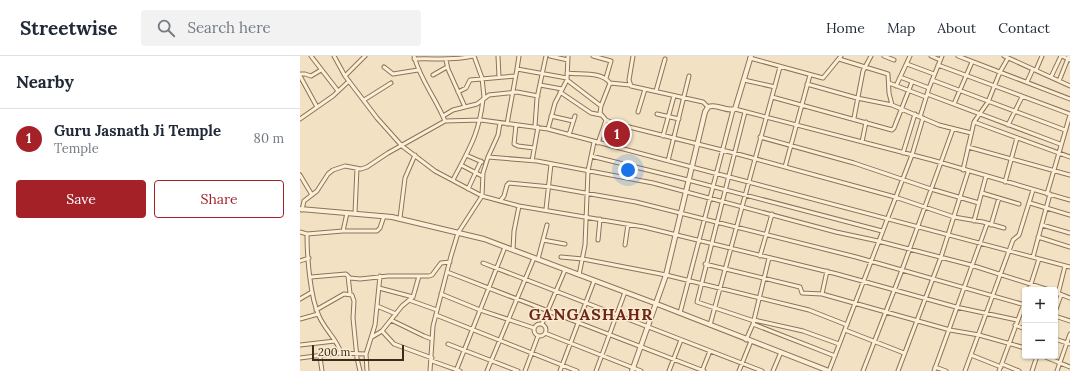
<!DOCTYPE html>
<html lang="en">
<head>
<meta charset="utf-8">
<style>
	body { margin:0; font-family:Lora,serif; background:#f2f2f3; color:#1f2937 }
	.controls { position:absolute; right:12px; bottom:12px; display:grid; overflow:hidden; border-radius:4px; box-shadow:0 1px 3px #0004 }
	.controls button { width:36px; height:36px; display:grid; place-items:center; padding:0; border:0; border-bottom:1px solid #e0e1e3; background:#fff; color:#1f2937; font:20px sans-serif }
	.scale { position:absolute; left:12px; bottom:10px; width:92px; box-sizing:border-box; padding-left:4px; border:2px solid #3d2b1d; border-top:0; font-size:11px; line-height:14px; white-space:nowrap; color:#3d2b1d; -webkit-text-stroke:3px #f9ecd3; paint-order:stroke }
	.you { position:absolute; left:328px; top:114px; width:14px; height:14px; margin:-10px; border:3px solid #fff; border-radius:50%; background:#1a73e8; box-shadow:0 0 0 6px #1a73e833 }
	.badge { display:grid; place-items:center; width:26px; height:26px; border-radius:50%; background:#a42128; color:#fff; font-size:13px; font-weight:700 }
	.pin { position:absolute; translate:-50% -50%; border:2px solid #fff; box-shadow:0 1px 4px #0006 }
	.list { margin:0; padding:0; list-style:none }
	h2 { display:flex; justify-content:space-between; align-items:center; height:52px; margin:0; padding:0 16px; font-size:17px }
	h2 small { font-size:13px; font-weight:400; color:#747a83 }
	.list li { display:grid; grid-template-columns:26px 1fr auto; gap:12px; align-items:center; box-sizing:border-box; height:60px; padding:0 16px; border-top:1px solid #e0e1e3 }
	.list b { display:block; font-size:15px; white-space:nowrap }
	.list p { margin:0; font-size:13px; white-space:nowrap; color:#747a83 }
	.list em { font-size:13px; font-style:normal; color:#747a83 }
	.actions { display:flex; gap:8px; padding:12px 16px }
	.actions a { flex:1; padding:9px 0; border:1px solid #a42128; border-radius:4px; text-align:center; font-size:14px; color:#a42128 }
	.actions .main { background:#a42128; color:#fff }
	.icon { flex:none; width:22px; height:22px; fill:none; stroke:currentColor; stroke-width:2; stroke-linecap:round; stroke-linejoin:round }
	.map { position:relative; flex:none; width:770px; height:315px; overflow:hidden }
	header { display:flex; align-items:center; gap:24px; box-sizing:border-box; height:56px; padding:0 20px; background:#fff; border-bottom:1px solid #e0e1e3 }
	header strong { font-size:19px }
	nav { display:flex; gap:22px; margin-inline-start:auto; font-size:14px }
	.search { width:280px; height:36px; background:#f2f2f3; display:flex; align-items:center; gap:10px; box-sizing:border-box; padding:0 14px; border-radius:4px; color:#747a83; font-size:15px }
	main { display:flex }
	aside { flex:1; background:#fff }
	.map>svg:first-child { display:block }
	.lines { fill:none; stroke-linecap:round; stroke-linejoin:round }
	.minor-casing { stroke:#8e7257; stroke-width:5 }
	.tertiary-casing { stroke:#8e7257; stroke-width:6 }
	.minor { stroke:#fcefd7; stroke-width:3 }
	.tertiary { stroke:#fcefd7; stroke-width:4 }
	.labels { text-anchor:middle; stroke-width:3; stroke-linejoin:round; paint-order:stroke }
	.district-label { font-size:16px; font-weight:bold; letter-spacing:1px; fill:#6e2618; stroke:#f9ecd3 }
</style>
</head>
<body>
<header>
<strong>Streetwise</strong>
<div class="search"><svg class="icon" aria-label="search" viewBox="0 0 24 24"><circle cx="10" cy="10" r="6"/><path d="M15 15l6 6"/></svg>Search here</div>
<nav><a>Home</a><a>Map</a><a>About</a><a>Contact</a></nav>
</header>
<main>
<aside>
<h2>Nearby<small></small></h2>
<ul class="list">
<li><span class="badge">1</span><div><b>Guru Jasnath Ji Temple</b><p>Temple</p></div><em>80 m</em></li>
</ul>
<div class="actions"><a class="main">Save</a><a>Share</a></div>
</aside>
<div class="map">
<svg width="770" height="315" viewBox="0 0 770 315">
	<rect width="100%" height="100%" fill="#f2e2c3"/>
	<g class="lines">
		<defs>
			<path id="minor" d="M11,0L38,35
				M34,0L45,20L77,62L102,90L135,115L182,140L219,150L344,171L537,218L656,251L717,264
				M114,0C120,24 136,42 145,65
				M174,0L182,22L184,41
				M198,0L199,21
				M250,0L268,4
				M293,0L311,5L306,22
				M333,0L329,24L331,30L403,46L408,51
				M584,0L594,4
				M631,0L640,4
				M658,0L770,43
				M704,0L770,30
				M762,0L770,4
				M450,2L523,22L541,0
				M114,3C135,2 153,5 173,0
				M539,3L588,18L589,37L592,49
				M146,4L148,13L165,51
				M607,8L634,18
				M638,9L770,58
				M84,11L93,18L118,14
				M217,13L219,0
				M736,14L742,0
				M267,17C281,19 301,15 310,27L330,29
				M0,18H5L11,20L21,14
				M133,19L147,11
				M0,20L17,51
				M45,20L65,0
				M600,21L629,32
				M751,21L761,0
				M267,24L301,50
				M444,24L475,31
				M632,24L765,74
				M759,25L769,0
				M727,26L733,13
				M310,27L301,50L300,57L306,64L313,67L434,97L595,141L654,161L683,166L704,172
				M589,27L626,41
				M507,28L557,42L592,49L639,69L671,77
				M240,29L262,33
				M596,30L610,0
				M356,35L365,3
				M158,36L166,32L170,24L215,20
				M260,36L291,57L301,59
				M627,38L760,88
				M472,41L592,74L594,72L612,26
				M64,44L91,27
				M654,48L672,6
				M435,53L632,104L770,144
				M338,56L345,33
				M445,56L397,246L454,265
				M357,58L379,63
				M143,60L153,54L177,48L189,39L217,36L238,40
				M251,60L273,65
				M620,61L629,32L642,0
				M554,62L563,15L571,0
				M0,63L33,40L49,25
				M674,66L770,101
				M207,68L217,13L267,22
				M216,69L214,88L218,90L234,92
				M708,69L722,41
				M235,70L237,42L246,0
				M248,73L255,47L267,24L268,0
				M269,79L275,60
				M363,80L374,40
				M460,81L554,107L631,133L679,147
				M562,86L566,66
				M298,87L306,64
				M668,91L770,119
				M603,97L615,58
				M166,99L182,106
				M291,100L388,124L582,175
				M188,101L198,79L200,67
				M232,105L238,71
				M368,105L389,20
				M161,109L182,120
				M485,111L510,19
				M663,114L674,66L688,46L700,16L708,2
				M0,119L12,139
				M153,124C169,93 179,79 183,43
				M705,126L717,82
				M168,133L181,105
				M682,137L719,148
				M747,138L770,59
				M200,145L204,140L207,129L209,127L251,131L336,146L556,201L725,249
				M730,147L770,159
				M246,153L251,108
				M2,154L4,145L17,135L28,118L33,114L45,110L61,113L67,111L88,97L145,65L181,64L248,73L770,211
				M55,157L57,112
				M100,162L105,122L115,99
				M674,165L686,120
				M691,169L699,142
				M742,169L770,177
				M43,175H77L80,172L84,160
				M0,176L7,178C7,200 10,241 19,260C25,274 37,283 41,297
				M7,178L43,175L47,157
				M738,181L770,191
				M243,184L265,188
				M298,184L300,163
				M325,189L328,168
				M213,194L214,175L219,150
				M460,200L472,158
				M261,201L283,203L366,219L509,254L547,269
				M733,201L750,138
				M238,203L247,169
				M0,205L9,202
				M183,207L462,315
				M405,208L500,231L502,237L522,238L650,274L679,279L725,292
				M147,216L404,315
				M279,219L285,189L288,115L294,86
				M48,220L50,237
				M11,221L46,218L50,222L60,223L88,220H129L132,219L141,207L150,206
				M79,232L113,241
				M729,234L739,203
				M755,236L770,242
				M141,238L180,254L234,272
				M522,238L527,215
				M758,238L765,210
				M0,243L12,236
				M109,244L137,254
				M77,250L96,258
				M16,254L44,238L52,239L54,245L53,262L57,302L60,315
				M755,256L761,239
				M380,257L433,54
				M136,259L277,315
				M755,260L770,265
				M0,263L18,258
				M91,264L124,280L132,283
				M454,264L503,275L539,288
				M234 274a6 6 0 1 1 12 0a6 6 0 1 1-12 0Z
				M242,268L265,214
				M453,268L535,300
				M410,269L480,11
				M715,269L725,273
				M545,274L604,297
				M82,275L94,288L132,302
				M245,277L341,315
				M72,281L82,275L102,250L113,241L119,220
				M755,283L770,288
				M446,284L453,268L469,202
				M148,288L218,315
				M0,289L35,285
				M671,299L701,311
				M743,300L770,311
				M20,301L22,315
				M0,302L38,297L66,298
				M132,305L160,315
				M702,308L719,315
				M635,311L646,315
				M67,315L66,298L75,269L80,220
				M130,315L133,270L151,200L158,177L182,140L183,117L188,101L237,105L353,127L536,176L578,185L671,209L749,234
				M156,315L205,191
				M187,315L234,202
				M225,315L238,280
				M260,315L294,225
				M296,315L325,236
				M369,315L381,284
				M402,315L410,295
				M439,315L451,285
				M473,315L481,296
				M529,315L612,99L623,62
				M563,315L602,214L653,73
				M598,315L641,201L668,116
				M634,315L687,168
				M665,315L713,184L719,179L733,134
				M699,315L725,245
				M732,315L737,300
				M757,315L770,278"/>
			<path id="tertiary" d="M0,153L92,161L184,183L357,248L529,315
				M332,315L366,219L405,56L408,51C417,47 426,56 435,53L451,0"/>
		</defs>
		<use href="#minor" class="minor-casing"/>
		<use href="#tertiary" class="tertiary-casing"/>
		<use href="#minor" class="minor"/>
		<use href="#tertiary" class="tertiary"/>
	</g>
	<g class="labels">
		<g class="district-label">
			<text x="291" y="264">GANGASHAHR</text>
		</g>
	</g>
</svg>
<div class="controls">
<button>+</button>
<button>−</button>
</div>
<div class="scale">200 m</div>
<div class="you"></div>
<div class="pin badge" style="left:317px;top:78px">1</div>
</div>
</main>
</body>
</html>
